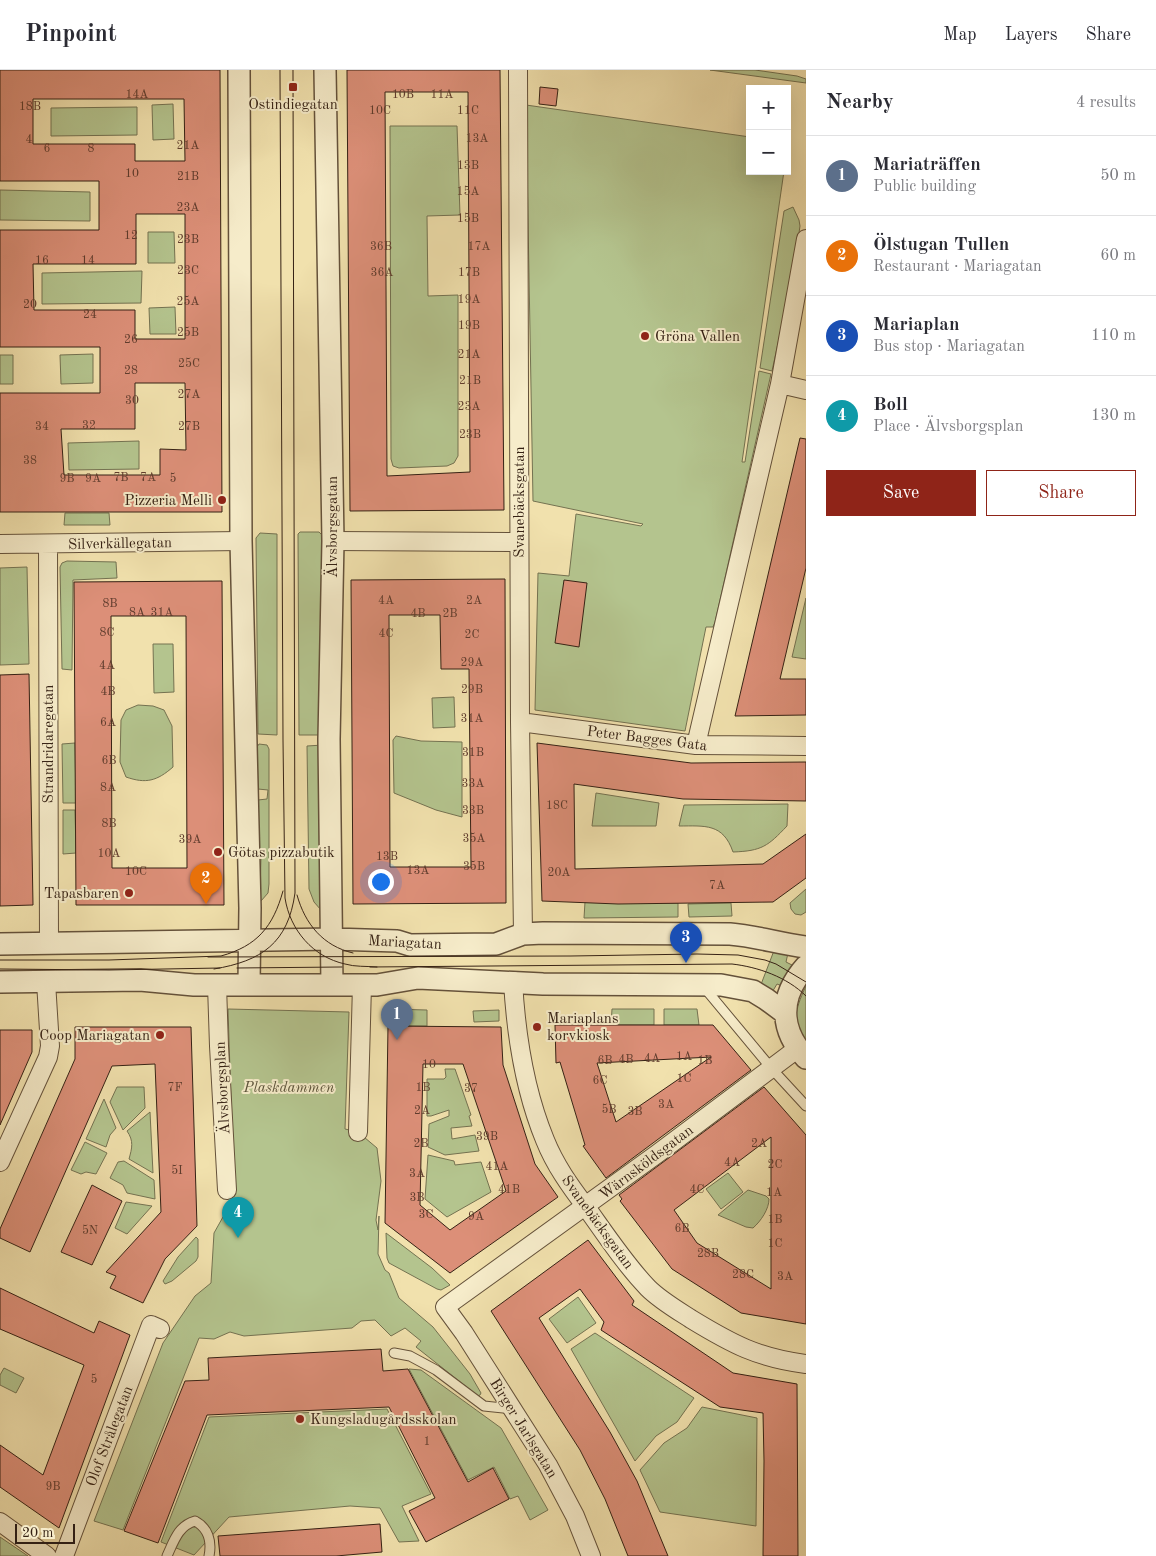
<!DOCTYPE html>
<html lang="en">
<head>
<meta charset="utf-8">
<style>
	body { margin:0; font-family:"Old Standard TT",serif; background:#f2f2f3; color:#2b2b33 }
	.controls { position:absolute; right:15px; top:15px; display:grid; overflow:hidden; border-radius:0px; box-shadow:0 5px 20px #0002 }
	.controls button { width:45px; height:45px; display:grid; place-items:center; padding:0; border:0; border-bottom:1px solid #e1e1e2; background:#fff; color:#2b2b33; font:25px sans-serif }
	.scale { position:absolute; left:15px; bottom:12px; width:60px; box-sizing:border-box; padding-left:5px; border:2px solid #352114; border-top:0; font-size:14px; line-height:18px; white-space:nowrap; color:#352114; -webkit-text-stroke:4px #f6ecca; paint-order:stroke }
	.you { position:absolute; left:380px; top:811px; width:18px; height:18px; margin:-12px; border:4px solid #fff; border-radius:50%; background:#1a73e8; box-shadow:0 0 0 8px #1a73e833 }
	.badge { display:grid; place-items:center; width:32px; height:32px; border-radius:50%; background:#8f2418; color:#fff; font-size:16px; font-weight:700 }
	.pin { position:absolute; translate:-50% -41px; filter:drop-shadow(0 1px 2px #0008) }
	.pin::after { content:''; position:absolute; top:26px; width:18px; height:15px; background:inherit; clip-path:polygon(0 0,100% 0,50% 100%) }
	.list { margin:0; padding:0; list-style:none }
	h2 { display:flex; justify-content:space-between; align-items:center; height:65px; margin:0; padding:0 20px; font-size:21px }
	h2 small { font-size:16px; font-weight:400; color:#7c7c81 }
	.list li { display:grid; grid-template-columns:32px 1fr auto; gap:15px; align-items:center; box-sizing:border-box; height:80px; padding:0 20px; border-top:1px solid #e1e1e2 }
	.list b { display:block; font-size:19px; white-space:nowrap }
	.list p { margin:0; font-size:16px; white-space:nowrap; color:#7c7c81 }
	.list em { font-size:16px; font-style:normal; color:#7c7c81 }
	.actions { display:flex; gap:10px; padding:15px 20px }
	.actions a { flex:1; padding:11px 0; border:1px solid #8f2418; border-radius:0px; text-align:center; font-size:18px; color:#8f2418 }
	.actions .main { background:#8f2418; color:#fff }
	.map { position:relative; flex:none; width:806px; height:1486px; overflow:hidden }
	header { display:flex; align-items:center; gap:30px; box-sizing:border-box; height:70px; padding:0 25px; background:#fff; border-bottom:1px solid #e1e1e2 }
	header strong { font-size:24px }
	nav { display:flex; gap:28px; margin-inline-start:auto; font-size:18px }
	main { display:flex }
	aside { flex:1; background:#fff }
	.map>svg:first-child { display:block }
	.green { fill:#b4c48e; stroke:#747251 }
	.building { fill:#dc8f78; stroke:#352114; fill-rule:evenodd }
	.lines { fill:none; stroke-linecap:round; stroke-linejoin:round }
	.service-casing { stroke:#64513a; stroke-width:11 }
	.minor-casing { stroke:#64513a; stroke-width:20 }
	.tertiary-casing { stroke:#64513a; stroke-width:24 }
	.service { stroke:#f6ecca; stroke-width:9 }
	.minor { stroke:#f6ecca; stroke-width:18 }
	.tertiary { stroke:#f6ecca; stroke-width:21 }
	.tram { stroke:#352114; stroke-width:1 }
	.poi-dot { fill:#8f2418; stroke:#f6ecca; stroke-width:2 }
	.labels { text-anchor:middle; stroke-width:4; stroke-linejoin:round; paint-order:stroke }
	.number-label { font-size:12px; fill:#5f3c2d }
	.poi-label { font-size:15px; fill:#352114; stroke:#f6ecca; text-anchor:start }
	.street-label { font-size:15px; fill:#352114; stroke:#f6ecca }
	.park-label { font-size:15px; font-style:italic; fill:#5b5239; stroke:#f6ecca }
</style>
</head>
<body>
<header>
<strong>Pinpoint</strong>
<nav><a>Map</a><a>Layers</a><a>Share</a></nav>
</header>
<main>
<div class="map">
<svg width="806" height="1486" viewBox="0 0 806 1486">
	<rect width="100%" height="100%" fill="#f1e1ad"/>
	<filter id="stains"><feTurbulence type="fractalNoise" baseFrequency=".004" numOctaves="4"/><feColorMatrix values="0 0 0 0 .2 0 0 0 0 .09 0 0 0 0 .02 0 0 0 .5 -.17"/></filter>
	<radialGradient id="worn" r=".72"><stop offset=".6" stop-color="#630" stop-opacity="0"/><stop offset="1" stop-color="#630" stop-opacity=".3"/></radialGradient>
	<path class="green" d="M710,0H755L797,6L806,9V13Z
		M173,34L174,69L153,70L152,35Z
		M526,35L750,67V101H784L742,392H745L759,301L771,304L715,552L713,557H706L685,661L535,640L538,503L569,506L576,444L641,456L643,454L533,431Z
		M137,37V65L51,66V38Z
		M390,56H457L460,145L427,146L428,226L458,225V386L454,393L447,396L399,398L393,396L391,389Z
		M0,120L90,122V151L0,150Z
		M793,137L799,150L800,156L793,204L772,301L760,298L784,141Z
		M148,162H174L175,193H148Z
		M142,201L141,233L42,234V203Z
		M175,237L176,264H150L149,238Z
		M93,284V313L61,314L60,285Z
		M0,285H13V314H0Z
		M139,371V399L69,400L68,373Z
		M65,443H109L110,455H64Z
		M319,462L322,465L323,659L318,665H299L298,464L300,462Z
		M260,463L277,464V665L258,664L256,468Z
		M67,491L116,492L117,508L73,510L72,600L62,599L60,497L62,493Z
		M27,497L29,594L0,595V498Z
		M806,528V589L792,587Z
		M153,574H173L174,622L154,623Z
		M454,627L455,657L433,658L432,628Z
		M138,635L153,636L164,640L172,656L173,697C157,711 146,714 126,707L120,692L121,650L126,640Z
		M396,666L421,671L462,672V747L436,740L394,723L393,670Z
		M75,673L76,733H63L62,674Z
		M259,674L267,675L269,679V814L268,823L261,831H258L260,823L261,787L259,778L258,730L267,729L268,720L258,719L257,677Z
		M323,675L321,840L314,832L309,819L307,676Z
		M596,723L659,733L656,756H592Z
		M788,734L787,756C768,776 762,781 733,782C723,753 705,756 679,756L684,735Z
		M63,740H75L76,783L63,784Z
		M806,819V842L801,845L795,844L791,839L790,833Z
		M585,832L678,833V847L584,848Z
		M731,833L732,846L689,847L688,834Z
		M775,878L788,883L786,892L794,896L782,916L777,914L771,924L760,917Z
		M806,916V976C794,948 793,944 806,916Z
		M228,939L349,942L345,1059L358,1062L377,1078L381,1111L376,1150L378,1160L379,1146L378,1184L385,1200L389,1203L399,1228L433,1257L470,1304L481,1323L480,1325L478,1326L416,1277L421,1271L405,1258L391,1266L375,1250L361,1251L352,1258L244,1266L230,1262L214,1269L199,1268L123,1460L94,1451L163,1273L195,1226L211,1213L214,1163L228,1138L234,1123Z
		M388,939L427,940V956H388Z
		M612,939H654V955H611Z
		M664,939H697L699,955H664Z
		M499,940V951L474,952L473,941Z
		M445,999H455L471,1045L469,1046L472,1056L451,1058L452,1069L475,1065L479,1081L445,1085L428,1077L429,1054L449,1046V1040L431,1046H427V1009H444L446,1007Z
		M117,1017H144L145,1038L123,1060L110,1032Z
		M104,1029L116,1058L110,1065L106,1077L86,1069Z
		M150,1042L153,1103L129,1089C132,1078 134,1071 127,1061Z
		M85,1072L107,1083L96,1104L86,1102L81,1104L71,1100Z
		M428,1085L454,1091L455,1095L481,1092L491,1122L447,1147L425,1129Z
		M124,1091L154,1110L155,1129L127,1123L123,1115L110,1108L118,1092Z
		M728,1103L743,1122L721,1139L706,1119Z
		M748,1120L766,1126L769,1129C769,1139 761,1151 753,1158L746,1157L718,1145Z
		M126,1132L152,1136L127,1164L115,1158Z
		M386,1163L432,1198L450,1215L441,1220L437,1219L389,1193L387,1188Z
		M196,1167L198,1169V1187L196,1191L172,1211L165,1214L163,1211L178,1187Z
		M578,1227L596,1253L567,1273L549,1249Z
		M595,1263L694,1328L677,1352L656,1366L635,1391L571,1279Z
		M4,1298L24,1308L16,1323L0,1315V1305Z
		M409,1299L421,1300L501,1358L548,1440L530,1450L518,1426L510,1429L494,1397L468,1410Z
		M702,1337L757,1348L756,1456L660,1442L640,1400L664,1373L687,1358Z
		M387,1339L431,1424L402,1436L419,1471L399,1472L380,1438L350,1436L229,1447L194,1485L161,1472L209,1347Z
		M0,1467L28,1486H0Z"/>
	<path class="building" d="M0,0H220L222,442H0V323H100V277H0V160H99V111H0ZM33,29H184L185,91H135V74H33ZM136,144H185V269H135V240H34L33,194H136ZM135,313H185L186,380L160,379V405H64L61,359H135Z
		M347,0H500L504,440L350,441ZM385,22H468L470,402L387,406Z
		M540,17L558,19L556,36L539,34Z
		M800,368L806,369V498L780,609H806V645L735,646Z
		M505,509L506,833L353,834L351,510ZM389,545H440L441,599H469L471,797H390Z
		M564,510L587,513L579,577L555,573Z
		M222,511L224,835H76L74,512ZM111,546H186L187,798H112Z
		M29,604L33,835L0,836V605Z
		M537,673L691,693L806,692V731L683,729L574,714L575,799L763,794L806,764V808L773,832L618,834L542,831Z
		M555,955H713L751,1000L606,1108L583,1076L585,1075L560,992L556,993ZM711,987L616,1052L597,993Z
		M388,956L501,957L503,995L535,1094L558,1127L450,1203L385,1153ZM423,994H463L506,1121L450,1160L420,1135Z
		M75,957H191L197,1156L165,1189L143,1233L110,1218L116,1206L106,1202L161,1142L155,994L112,996L30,1182L0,1168V1159L75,989Z
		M0,960H32V982L0,1055Z
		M764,1017L806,1065V1254L741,1243L672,1199L620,1131L622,1129L619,1125ZM771,1067V1219L697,1173L674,1140Z
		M92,1115L122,1131L92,1195L61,1182Z
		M588,1170L634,1231L632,1235L733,1303L797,1314L798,1486H763L764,1391L763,1343L720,1337L601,1260L604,1252L580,1219L539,1248L610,1362L637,1411L668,1486H628L605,1429L580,1380L491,1241Z
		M0,1218L94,1263L99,1251L130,1265L59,1458L0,1417V1375L43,1405L84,1295L0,1259Z
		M381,1279L383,1301L408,1299L468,1412L493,1398L509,1429L426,1472L409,1441L435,1428L389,1337L207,1345L158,1473L124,1461L185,1311L209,1310L208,1288Z
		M380,1454L382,1482L336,1486H220L218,1466Z"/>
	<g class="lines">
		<defs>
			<path id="service" d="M703,916L772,999L806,1036
				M394,1283L410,1286L436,1300L484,1336L512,1339
				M167,1486C174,1471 178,1456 195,1451C208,1458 212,1471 209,1486"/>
			<path id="minor" d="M518,0L520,652L523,864
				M780,314L806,320
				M333,471L519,472
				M0,474L241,471
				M48,474L49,874
				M520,652L696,675L806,676
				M696,675L780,314L806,169
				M513,911C516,966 524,1019 545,1070C555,1095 570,1116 586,1137C606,1165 625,1194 648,1218C660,1230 677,1240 691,1249C732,1274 758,1288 806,1294
				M217,915L219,976L227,1120
				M358,1062L362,915
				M0,1092L48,987L50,976L46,912
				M0,1452L47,1486
				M64,1486L151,1255L160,1259
				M591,1486L575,1446L548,1395L464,1263L445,1237L657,1084L797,979"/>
			<path id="tertiary" d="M239,0L241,471L250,838L249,914
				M325,0L333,471L329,669L332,915
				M0,874L333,869L397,871L410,875L496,874L523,864L543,863L730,864C756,866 780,874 806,877
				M806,896C779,926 779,959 806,988
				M0,912L140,910L194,915H377L418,908L543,914L721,915L753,921L766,929L785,943"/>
		</defs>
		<use href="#service" class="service-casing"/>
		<use href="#minor" class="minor-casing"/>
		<use href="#tertiary" class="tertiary-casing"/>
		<use href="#service" class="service"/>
		<use href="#minor" class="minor"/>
		<use href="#tertiary" class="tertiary"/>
		<path class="tram" d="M280,0L283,670L285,828C290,860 313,887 345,894C355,897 366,896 377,897
			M297,825C305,854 323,876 353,883
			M208,887L571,886L697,884L738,885L765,890L776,894L806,912
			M0,890H109L221,886C257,876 273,857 283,821
			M370,897L732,894C758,897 787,907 806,926
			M237,898L342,897
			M0,899L109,900L220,898
			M214,899C262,891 288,873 295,823L293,0"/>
	</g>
	<g class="poi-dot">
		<rect x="288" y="12" width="10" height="10" rx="2.5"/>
		<circle cx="645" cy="266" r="5"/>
		<circle cx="222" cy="430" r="5"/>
		<circle cx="218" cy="782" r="5"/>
		<circle cx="129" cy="823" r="5"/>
		<circle cx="537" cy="957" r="5"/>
		<circle cx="160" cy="965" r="5"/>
		<circle cx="300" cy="1349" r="5"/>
	</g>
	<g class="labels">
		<g class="number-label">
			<text x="137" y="28">14A</text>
			<text x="403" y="28">10B</text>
			<text x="442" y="28">11A</text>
			<text x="30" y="40">18B</text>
			<text x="380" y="44">10C</text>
			<text x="468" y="44">11C</text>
			<text x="477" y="72">13A</text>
			<text x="29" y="73">4</text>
			<text x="188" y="79">21A</text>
			<text x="47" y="82">6</text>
			<text x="91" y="82">8</text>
			<text x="468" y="99">13B</text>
			<text x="132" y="107">10</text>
			<text x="188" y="110">21B</text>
			<text x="468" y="125">15A</text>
			<text x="188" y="141">23A</text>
			<text x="468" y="152">15B</text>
			<text x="131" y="169">12</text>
			<text x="188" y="173">23B</text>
			<text x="381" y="180">36B</text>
			<text x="479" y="180">17A</text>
			<text x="42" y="194">16</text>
			<text x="88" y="194">14</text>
			<text x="188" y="204">23C</text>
			<text x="382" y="206">36A</text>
			<text x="469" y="206">17B</text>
			<text x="469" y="233">19A</text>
			<text x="188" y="235">25A</text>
			<text x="30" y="238">20</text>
			<text x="90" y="248">24</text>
			<text x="469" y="259">19B</text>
			<text x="188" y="266">25B</text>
			<text x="131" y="273">26</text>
			<text x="469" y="288">21A</text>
			<text x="189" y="297">25C</text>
			<text x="131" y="304">28</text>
			<text x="470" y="314">21B</text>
			<text x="189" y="328">27A</text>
			<text x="132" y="334">30</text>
			<text x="469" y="340">23A</text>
			<text x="89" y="359">32</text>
			<text x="42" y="360">34</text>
			<text x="189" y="360">27B</text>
			<text x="470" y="368">23B</text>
			<text x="30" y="394">38</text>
			<text x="121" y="411">7B</text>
			<text x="148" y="411">7A</text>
			<text x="67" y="412">9B</text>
			<text x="93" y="412">9A</text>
			<text x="173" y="412">5</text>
			<text x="386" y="534">4A</text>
			<text x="474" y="534">2A</text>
			<text x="110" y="537">8B</text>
			<text x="137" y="546">8A</text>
			<text x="162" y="546">31A</text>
			<text x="418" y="547">4B</text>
			<text x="450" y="547">2B</text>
			<text x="107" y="566">8C</text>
			<text x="386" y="567">4C</text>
			<text x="472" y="568">2C</text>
			<text x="472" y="596">29A</text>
			<text x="107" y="599">4A</text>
			<text x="472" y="623">29B</text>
			<text x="108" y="625">4B</text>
			<text x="472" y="652">31A</text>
			<text x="108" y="656">6A</text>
			<text x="473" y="686">31B</text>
			<text x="109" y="694">6B</text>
			<text x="473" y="717">33A</text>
			<text x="108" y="721">8A</text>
			<text x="557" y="739">18C</text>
			<text x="473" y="744">33B</text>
			<text x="109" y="757">8B</text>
			<text x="474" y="772">35A</text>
			<text x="190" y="773">39A</text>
			<text x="109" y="787">10A</text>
			<text x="387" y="790">13B</text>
			<text x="474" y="800">35B</text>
			<text x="418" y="804">13A</text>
			<text x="136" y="805">10C</text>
			<text x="559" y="806">20A</text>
			<text x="717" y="819">7A</text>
			<text x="684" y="990">1A</text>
			<text x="652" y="992">4A</text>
			<text x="626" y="993">4B</text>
			<text x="605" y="994">6B</text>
			<text x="705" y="994">1B</text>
			<text x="429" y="998">10</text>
			<text x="684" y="1012">1C</text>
			<text x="600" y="1014">6C</text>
			<text x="175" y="1021">7F</text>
			<text x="423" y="1021">1B</text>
			<text x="471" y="1022">37</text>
			<text x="666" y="1038">3A</text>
			<text x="609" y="1043">5B</text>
			<text x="422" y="1044">2A</text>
			<text x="635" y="1045">3B</text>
			<text x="487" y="1070">39B</text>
			<text x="421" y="1077">2B</text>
			<text x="759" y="1077">2A</text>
			<text x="732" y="1096">4A</text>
			<text x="775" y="1098">2C</text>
			<text x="497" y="1100">41A</text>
			<text x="177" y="1104">5I</text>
			<text x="417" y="1107">3A</text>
			<text x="509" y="1123">41B</text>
			<text x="697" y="1123">4C</text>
			<text x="774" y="1126">1A</text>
			<text x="417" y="1131">3B</text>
			<text x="426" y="1148">3C</text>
			<text x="476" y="1150">9A</text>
			<text x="775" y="1153">1B</text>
			<text x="682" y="1162">6B</text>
			<text x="90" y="1164">5N</text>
			<text x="775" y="1177">1C</text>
			<text x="708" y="1187">28B</text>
			<text x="743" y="1208">28C</text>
			<text x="785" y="1210">3A</text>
			<text x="94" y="1313">5</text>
			<text x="427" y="1375">1</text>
			<text x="53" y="1420">9B</text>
		</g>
		<g class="poi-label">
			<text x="293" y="39" text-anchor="middle">Ostindiegatan</text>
			<text x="655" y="271">Gröna Vallen</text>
			<text x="212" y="435" text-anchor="end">Pizzeria Melli</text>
			<text x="228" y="787">Götas pizzabutik</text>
			<text x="119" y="828" text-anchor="end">Tapasbaren</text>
			<text x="547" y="953">Mariaplans<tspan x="547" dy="17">korvkiosk</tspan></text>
			<text x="150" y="970" text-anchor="end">Coop Mariagatan</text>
			<text x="310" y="1354">Kungsladugårdsskolan</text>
		</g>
		<g class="street-label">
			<text transform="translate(519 432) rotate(-90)" y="5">Svanebäcksgatan</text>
			<text transform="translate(332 457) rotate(-90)" y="5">Älvsborgsgatan</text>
			<text transform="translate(120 473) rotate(-1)" y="5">Silverkällegatan</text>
			<text transform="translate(647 668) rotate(7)" y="5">Peter Bagges Gata</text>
			<text transform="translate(48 674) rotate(-90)" y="5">Strandridaregatan</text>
			<text transform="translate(405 872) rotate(3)" y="5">Mariagatan</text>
			<text transform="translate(222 1018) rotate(-93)" y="5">Älvsborgsplan</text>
			<text transform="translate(646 1092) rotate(-37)" y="5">Wärnsköldsgatan</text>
			<text transform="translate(598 1152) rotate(54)" y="5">Svanebäcksgatan</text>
			<text transform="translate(524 1358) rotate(58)" y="5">Birger Jarlsgatan</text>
			<text transform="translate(109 1366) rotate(-69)" y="5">Olof Strålegatan</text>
		</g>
		<g class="park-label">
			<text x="289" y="1022">Plaskdammen</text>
		</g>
	</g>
	<rect width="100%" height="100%" filter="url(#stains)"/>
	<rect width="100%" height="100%" fill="url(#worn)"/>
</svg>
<div class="controls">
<button>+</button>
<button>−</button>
</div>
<div class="scale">20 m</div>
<div class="you"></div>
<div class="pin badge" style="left:397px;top:970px;background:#5c6f8a">1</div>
<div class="pin badge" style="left:206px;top:834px;background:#e8710a">2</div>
<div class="pin badge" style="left:686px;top:893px;background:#1a4fb4">3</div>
<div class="pin badge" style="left:238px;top:1168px;background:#0f9aa8">4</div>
</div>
<aside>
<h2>Nearby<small>4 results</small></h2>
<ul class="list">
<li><span class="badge" style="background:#5c6f8a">1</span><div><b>Mariaträffen</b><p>Public building</p></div><em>50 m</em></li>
<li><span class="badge" style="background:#e8710a">2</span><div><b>Ölstugan Tullen</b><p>Restaurant · Mariagatan</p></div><em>60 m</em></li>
<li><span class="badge" style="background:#1a4fb4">3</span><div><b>Mariaplan</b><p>Bus stop · Mariagatan</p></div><em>110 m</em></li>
<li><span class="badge" style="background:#0f9aa8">4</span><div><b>Boll</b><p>Place · Älvsborgsplan</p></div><em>130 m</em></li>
</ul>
<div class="actions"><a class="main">Save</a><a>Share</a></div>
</aside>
</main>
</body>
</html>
